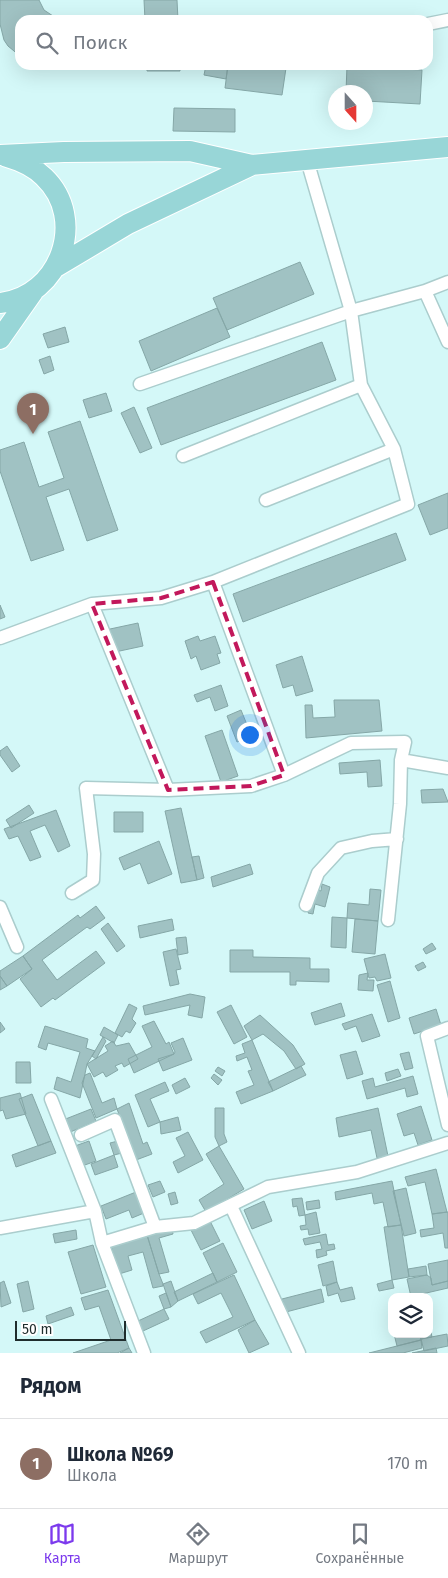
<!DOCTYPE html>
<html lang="ru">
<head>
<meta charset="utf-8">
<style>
	body { margin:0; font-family:"Fira Sans",sans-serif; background:#f6f6f7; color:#1f2937 }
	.controls { position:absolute; right:15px; bottom:15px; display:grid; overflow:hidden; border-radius:10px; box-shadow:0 5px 20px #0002 }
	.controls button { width:45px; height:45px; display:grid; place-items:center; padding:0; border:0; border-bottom:1px solid #e0e1e3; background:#fff; color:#1f2937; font:25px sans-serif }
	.compass { position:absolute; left:328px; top:85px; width:45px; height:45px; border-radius:50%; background:#fff; box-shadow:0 5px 20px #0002; rotate:159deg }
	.scale { position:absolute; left:15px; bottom:12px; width:111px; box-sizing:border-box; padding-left:5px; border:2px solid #1f2d2d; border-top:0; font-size:14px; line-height:18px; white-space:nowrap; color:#1f2d2d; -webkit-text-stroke:4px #fff; paint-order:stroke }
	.you { position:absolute; left:249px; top:734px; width:18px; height:18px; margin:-12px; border:4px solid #fff; border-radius:50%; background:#1a73e8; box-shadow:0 0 0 8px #1a73e833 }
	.badge { display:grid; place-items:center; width:32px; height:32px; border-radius:50%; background:#7c3aed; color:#fff; font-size:16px; font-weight:700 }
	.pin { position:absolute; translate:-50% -41px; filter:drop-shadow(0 1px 2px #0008) }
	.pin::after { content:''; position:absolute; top:26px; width:18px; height:15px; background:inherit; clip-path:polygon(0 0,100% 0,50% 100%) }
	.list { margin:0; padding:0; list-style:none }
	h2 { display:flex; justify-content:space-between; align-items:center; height:65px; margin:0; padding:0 20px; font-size:21px }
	h2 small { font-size:16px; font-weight:400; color:#747a83 }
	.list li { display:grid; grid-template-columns:32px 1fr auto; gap:15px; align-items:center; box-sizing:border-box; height:90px; padding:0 20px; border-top:1px solid #e0e1e3 }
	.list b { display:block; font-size:19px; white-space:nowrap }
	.list p { margin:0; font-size:16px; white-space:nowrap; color:#747a83 }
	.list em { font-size:16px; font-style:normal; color:#747a83 }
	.icon { flex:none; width:28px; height:28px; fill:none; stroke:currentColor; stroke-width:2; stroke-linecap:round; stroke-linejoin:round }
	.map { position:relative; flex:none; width:448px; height:1353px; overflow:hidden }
	.search { position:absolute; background:#fff; box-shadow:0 5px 20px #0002; left:15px; right:15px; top:15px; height:55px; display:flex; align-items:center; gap:12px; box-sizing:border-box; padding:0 18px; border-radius:15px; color:#747a83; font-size:19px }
	.sheet { height:155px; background:#fff }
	nav { display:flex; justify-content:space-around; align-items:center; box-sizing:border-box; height:70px; border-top:1px solid #e0e1e3; background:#fff; font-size:14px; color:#747a83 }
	nav a { display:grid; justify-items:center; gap:2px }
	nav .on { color:#7c3aed }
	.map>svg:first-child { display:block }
	.building { fill:#a0c2c3; stroke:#85a7a7 }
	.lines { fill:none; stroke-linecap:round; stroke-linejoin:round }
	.minor-casing { stroke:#abcdcd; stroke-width:15 }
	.primary-casing { stroke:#fff; stroke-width:22 }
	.minor { stroke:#fff; stroke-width:12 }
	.primary { stroke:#98d6d7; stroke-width:20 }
	.marked { fill:none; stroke:#c2185b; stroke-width:4; stroke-dasharray:10 6; stroke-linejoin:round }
</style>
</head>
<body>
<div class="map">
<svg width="448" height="1353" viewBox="0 0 448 1353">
	<rect width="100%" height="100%" fill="#d4f8f8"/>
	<path class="building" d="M0,0H39L44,10L53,16L63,20H20V56L8,46L4,40L0,24Z
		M144,0H177L178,20H145Z
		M46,65H142L51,66Z
		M147,65H180V71H147Z
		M206,65H228L226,79L204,75Z
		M228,65H250L286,68L282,95L225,88Z
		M347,66L422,70L420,104L366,101V92H346Z
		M174,108L235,109V132L173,131Z
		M300,262L314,294L227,330L213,298Z
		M217,308L230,337L151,371L139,341Z
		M65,327L69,342L48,348L43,334Z
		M322,342L336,380L161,445L147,408Z
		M50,356L54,370L44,374L39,360Z
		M106,393L112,411L89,418L83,400Z
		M134,407L152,448L140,453L121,413Z
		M80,421L118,530L87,541L69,489L46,497L64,550L31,561L0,471V450L24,442L39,487L64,478L48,432Z
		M448,493V528L430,535L418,505Z
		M396,533L406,560L243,622L233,594Z
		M0,605L5,617L0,619Z
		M138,623L143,646L115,652L110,629Z
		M198,636L200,641L215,636L221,653L217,654L220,663L201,670L196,656L191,659L185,641Z
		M302,656L313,691L296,696L293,685L283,688L276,665Z
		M221,685L228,706L215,711L210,697L197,702L194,695Z
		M334,700H379L382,731L306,738L305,705H312L313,718L335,717Z
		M241,710L252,737L237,742L227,716Z
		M222,730L238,776L221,782L205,736Z
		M7,746L20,766L12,772L0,755V751Z
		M380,760L382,786L368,787L367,772L340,774L339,763Z
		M443,789L448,802L422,803L421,790Z
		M29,805L34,813L11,828L6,820Z
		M181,808L197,880L181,883L165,811Z
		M56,810L70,846L58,852L45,825L30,831L41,857L30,861L18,836L9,839L4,829Z
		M114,812H143V832H114Z
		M159,841L172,874L148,884L140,863L124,870L119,858Z
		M199,856L204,878L197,880L192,857Z
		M250,864L253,874L213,887L211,877Z
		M322,884L330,887L325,907L315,904L313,914L308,913L314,889L321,891Z
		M370,889L381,890L378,921L347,918L348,903L369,905Z
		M96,906L105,918L90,929L87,927L42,960L57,980L96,951L105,963L55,1000L53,998L41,1007L20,979L32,969L23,956L78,915L80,918Z
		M332,917L347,918L346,948L331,947Z
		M172,919L174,930L140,938L138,926Z
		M355,919L378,921L375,954L352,952Z
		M108,923L125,946L117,952L101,929Z
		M186,937L188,953L178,955L176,938Z
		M432,943L436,949L426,954L423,949Z
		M176,949L181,969L176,970L179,984L170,986L163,952Z
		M230,950H253V957L310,958V969H329V982L296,981V985H290V972H230Z
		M385,954L391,978L377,981L375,977L369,978L364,959Z
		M23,956L32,969L7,986L0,976V971Z
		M423,962L426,967L418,971L415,966Z
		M368,973L367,980H374L373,991L358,990L359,975Z
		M0,976L7,986L0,990Z
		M390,981L400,1018L388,1022L377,985Z
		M190,994L205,997L202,1018L188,1015L190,1005L145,1015L143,1006Z
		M341,1003L345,1016L315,1025L311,1013Z
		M129,1004L137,1008L132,1019L136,1023L130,1033L126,1031L122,1037L115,1033Z
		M231,1005L247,1037L234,1044L217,1012Z
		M436,1009L441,1025L414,1034L409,1018Z
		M372,1014L380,1036L362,1042L356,1026L345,1030L342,1024Z
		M260,1015L293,1045L305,1064L296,1069L284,1051L263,1034L252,1040L244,1026Z
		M154,1021L166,1044L169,1042L174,1054L134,1073L128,1059L152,1047L142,1026Z
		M0,1022L5,1029L0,1033Z
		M45,1026L88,1039L86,1048L95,1051L87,1064L80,1098L54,1089L57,1077L71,1082L80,1052L48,1043L46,1050L38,1047Z
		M104,1027L118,1035L114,1043L100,1035Z
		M103,1037L106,1041L96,1059L92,1056Z
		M183,1038L192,1060L163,1071L158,1059L174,1054L175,1052L171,1043Z
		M252,1040L273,1091L241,1104L236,1092L254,1085L248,1071L252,1070L247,1057L237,1061L236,1056L245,1053L242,1044Z
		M113,1041L116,1046L129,1043L138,1059L124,1067L122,1063L115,1066L118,1070L106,1077L103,1072L94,1077L87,1064L108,1051L105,1046Z
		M356,1051L363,1074L347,1079L340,1055Z
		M409,1052L413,1068L405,1070L400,1054Z
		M16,1062H30L31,1083H16Z
		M301,1066L306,1075L273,1091L268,1082Z
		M218,1067L225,1071L222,1076L215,1071Z
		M398,1069L401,1076L387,1081L385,1073Z
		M90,1073L102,1103L114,1098L117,1109L96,1118L82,1083L85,1075Z
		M214,1074L222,1080L218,1085L211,1078Z
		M413,1076L418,1094L407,1097L405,1088L367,1099L362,1081L373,1078L375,1087Z
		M185,1078L190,1087L176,1094L172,1085Z
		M165,1082L169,1091L150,1099L160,1122L148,1127L135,1095Z
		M20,1093L26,1114L6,1119L3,1110L0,1111V1098Z
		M32,1094L51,1141L38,1146L19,1099Z
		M129,1103L143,1144L147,1142L152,1154L136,1160L117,1109Z
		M421,1106L432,1140L418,1145L414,1133L404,1136L397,1114Z
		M215,1108H224V1134L227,1142L219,1146L215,1137Z
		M378,1108L388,1156L377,1158L371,1130L339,1137L336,1118Z
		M91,1109L96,1121L68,1133L63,1120Z
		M178,1117L181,1130L161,1134L160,1122Z
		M188,1132L203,1160L178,1173L173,1162L185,1156L176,1138Z
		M51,1141L56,1153L16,1167L12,1155Z
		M89,1141L96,1161L82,1166L75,1146Z
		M118,1141L122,1153L114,1155L110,1143Z
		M219,1146L244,1189L206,1212L199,1200L224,1184L206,1154Z
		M114,1155L118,1167L95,1175L91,1164Z
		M436,1169L447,1212L432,1214L425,1182L408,1186L405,1177Z
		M160,1181L165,1192L153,1197L148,1185Z
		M392,1181L401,1225L388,1227L383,1202L374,1204L372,1193L336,1200L335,1192Z
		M406,1188L416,1233L404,1236L393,1191Z
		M136,1192L144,1213L132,1218L129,1210L106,1219L101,1206Z
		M175,1192L178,1203L171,1205L168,1194Z
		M302,1198L305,1215L299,1216L297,1206L293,1207L292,1199Z
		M319,1200L320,1208L307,1210L306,1202Z
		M264,1201L272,1221L252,1229L244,1210Z
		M316,1212L320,1233L309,1235L308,1229L301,1230L300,1226L306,1225L305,1215Z
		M448,1212V1248H445L443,1233L421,1237L420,1230L434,1228L432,1214Z
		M210,1221L220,1241L201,1250L191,1230Z
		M401,1225L409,1277L392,1280L384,1227Z
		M172,1228L173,1234L159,1238L169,1272L159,1274L147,1235Z
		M76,1230L77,1239L55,1243L53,1234Z
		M326,1234L328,1245L334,1244L335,1249L326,1251L327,1255L317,1258L316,1250L322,1249L320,1242L305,1245L303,1239Z
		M147,1235L159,1274L163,1284V1286L153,1288L143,1252L128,1256L132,1270L119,1274L111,1246Z
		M223,1243L237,1272L217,1282L203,1253Z
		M93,1245L106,1287L81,1294L68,1252Z
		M448,1260V1281L432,1285L428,1264Z
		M333,1261L337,1282L323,1286L318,1265Z
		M426,1266L427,1275L409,1277L408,1269Z
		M213,1273L217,1282L178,1301L174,1292Z
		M234,1275L255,1320L206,1343L200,1332L233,1317L221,1293L198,1304L193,1294Z
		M427,1275L431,1278L432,1285L448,1281V1288L422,1294L423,1297H411L407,1279Z
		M392,1280L394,1288L379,1291L377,1284Z
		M4,1281L11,1303L1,1307L0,1283Z
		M28,1281L34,1309L23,1312L17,1284Z
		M171,1281L178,1301L171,1307L163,1284Z
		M337,1282L340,1290L352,1287L355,1299L341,1302L338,1293L328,1296L326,1286Z
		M321,1289L324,1302L286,1312L282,1299Z
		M108,1290L129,1348L117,1353H73L111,1340L99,1306L85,1310L81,1298Z
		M166,1293L171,1307L164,1309L159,1296Z
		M71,1307L74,1315L48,1324L46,1316Z
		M164,1309L169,1319L143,1331L138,1321Z
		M255,1320L269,1344L249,1353L238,1330Z
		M429,1323L432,1337L421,1339L419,1334H429Z
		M394,1334H419L421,1340L397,1346Z
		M447,1334L448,1346L424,1351L421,1339Z
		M421,1340L422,1348L403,1353H369Z
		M129,1348L132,1353H120Z
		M436,1348L437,1353H412Z"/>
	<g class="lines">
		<defs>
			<path id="minor" d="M428,24L448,20
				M425,291L448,282
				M140,384L351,311L307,160
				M183,456L361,385L351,311L425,291L448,342
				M266,500L394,449L361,385
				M213,582L408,504L394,449
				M92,604L168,790L251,786L284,775L351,743L405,742L401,760L448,768
				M0,638L92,604L161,598L213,582L284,775
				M72,893L93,880L94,854L86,788L168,790
				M306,905L318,873L341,848L372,841L397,839
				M0,907L17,947
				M388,920L400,804L401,760
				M448,1028L427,1036L448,1125
				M51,1099L95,1211L102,1243L144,1353
				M81,1135L115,1120L155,1227
				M231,1206L299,1353
				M0,1228L95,1211
				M102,1243L155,1227L194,1223L268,1187L357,1172L448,1143"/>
			<path id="primary" d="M0,155L64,152L190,151L252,165L448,147
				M56,267L128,224L252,165
				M0,303C60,297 88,219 44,177C33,166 21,161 7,157
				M0,339L33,292"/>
		</defs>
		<use href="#minor" class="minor-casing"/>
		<use href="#primary" class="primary-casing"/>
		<use href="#minor" class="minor"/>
		<use href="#primary" class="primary"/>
	</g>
	<path class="marked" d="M213,582L284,775L251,786L168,790L92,604L161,598Z"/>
</svg>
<div class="controls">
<button><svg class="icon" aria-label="layers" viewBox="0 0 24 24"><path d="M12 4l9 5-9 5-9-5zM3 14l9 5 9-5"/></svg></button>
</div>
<svg class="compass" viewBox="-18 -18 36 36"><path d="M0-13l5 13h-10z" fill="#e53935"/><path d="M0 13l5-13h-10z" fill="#747a83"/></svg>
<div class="scale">50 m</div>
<div class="you"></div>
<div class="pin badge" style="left:33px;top:434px;background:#8d6e63">1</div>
<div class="search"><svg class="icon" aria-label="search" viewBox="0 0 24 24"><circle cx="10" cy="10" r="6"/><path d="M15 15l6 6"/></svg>Поиск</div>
</div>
<section class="sheet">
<h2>Рядом<small></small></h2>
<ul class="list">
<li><span class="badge" style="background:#8d6e63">1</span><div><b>Школа №69</b><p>Школа</p></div><em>170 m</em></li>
</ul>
</section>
<nav>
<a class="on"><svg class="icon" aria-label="map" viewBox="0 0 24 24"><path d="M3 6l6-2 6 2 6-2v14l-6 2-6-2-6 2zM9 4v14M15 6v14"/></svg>Карта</a>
<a><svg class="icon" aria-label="directions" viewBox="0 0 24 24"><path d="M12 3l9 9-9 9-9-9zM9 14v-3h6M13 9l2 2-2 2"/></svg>Маршрут</a>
<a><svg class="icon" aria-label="saved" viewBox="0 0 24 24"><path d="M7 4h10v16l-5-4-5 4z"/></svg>Сохранённые</a>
</nav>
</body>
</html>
